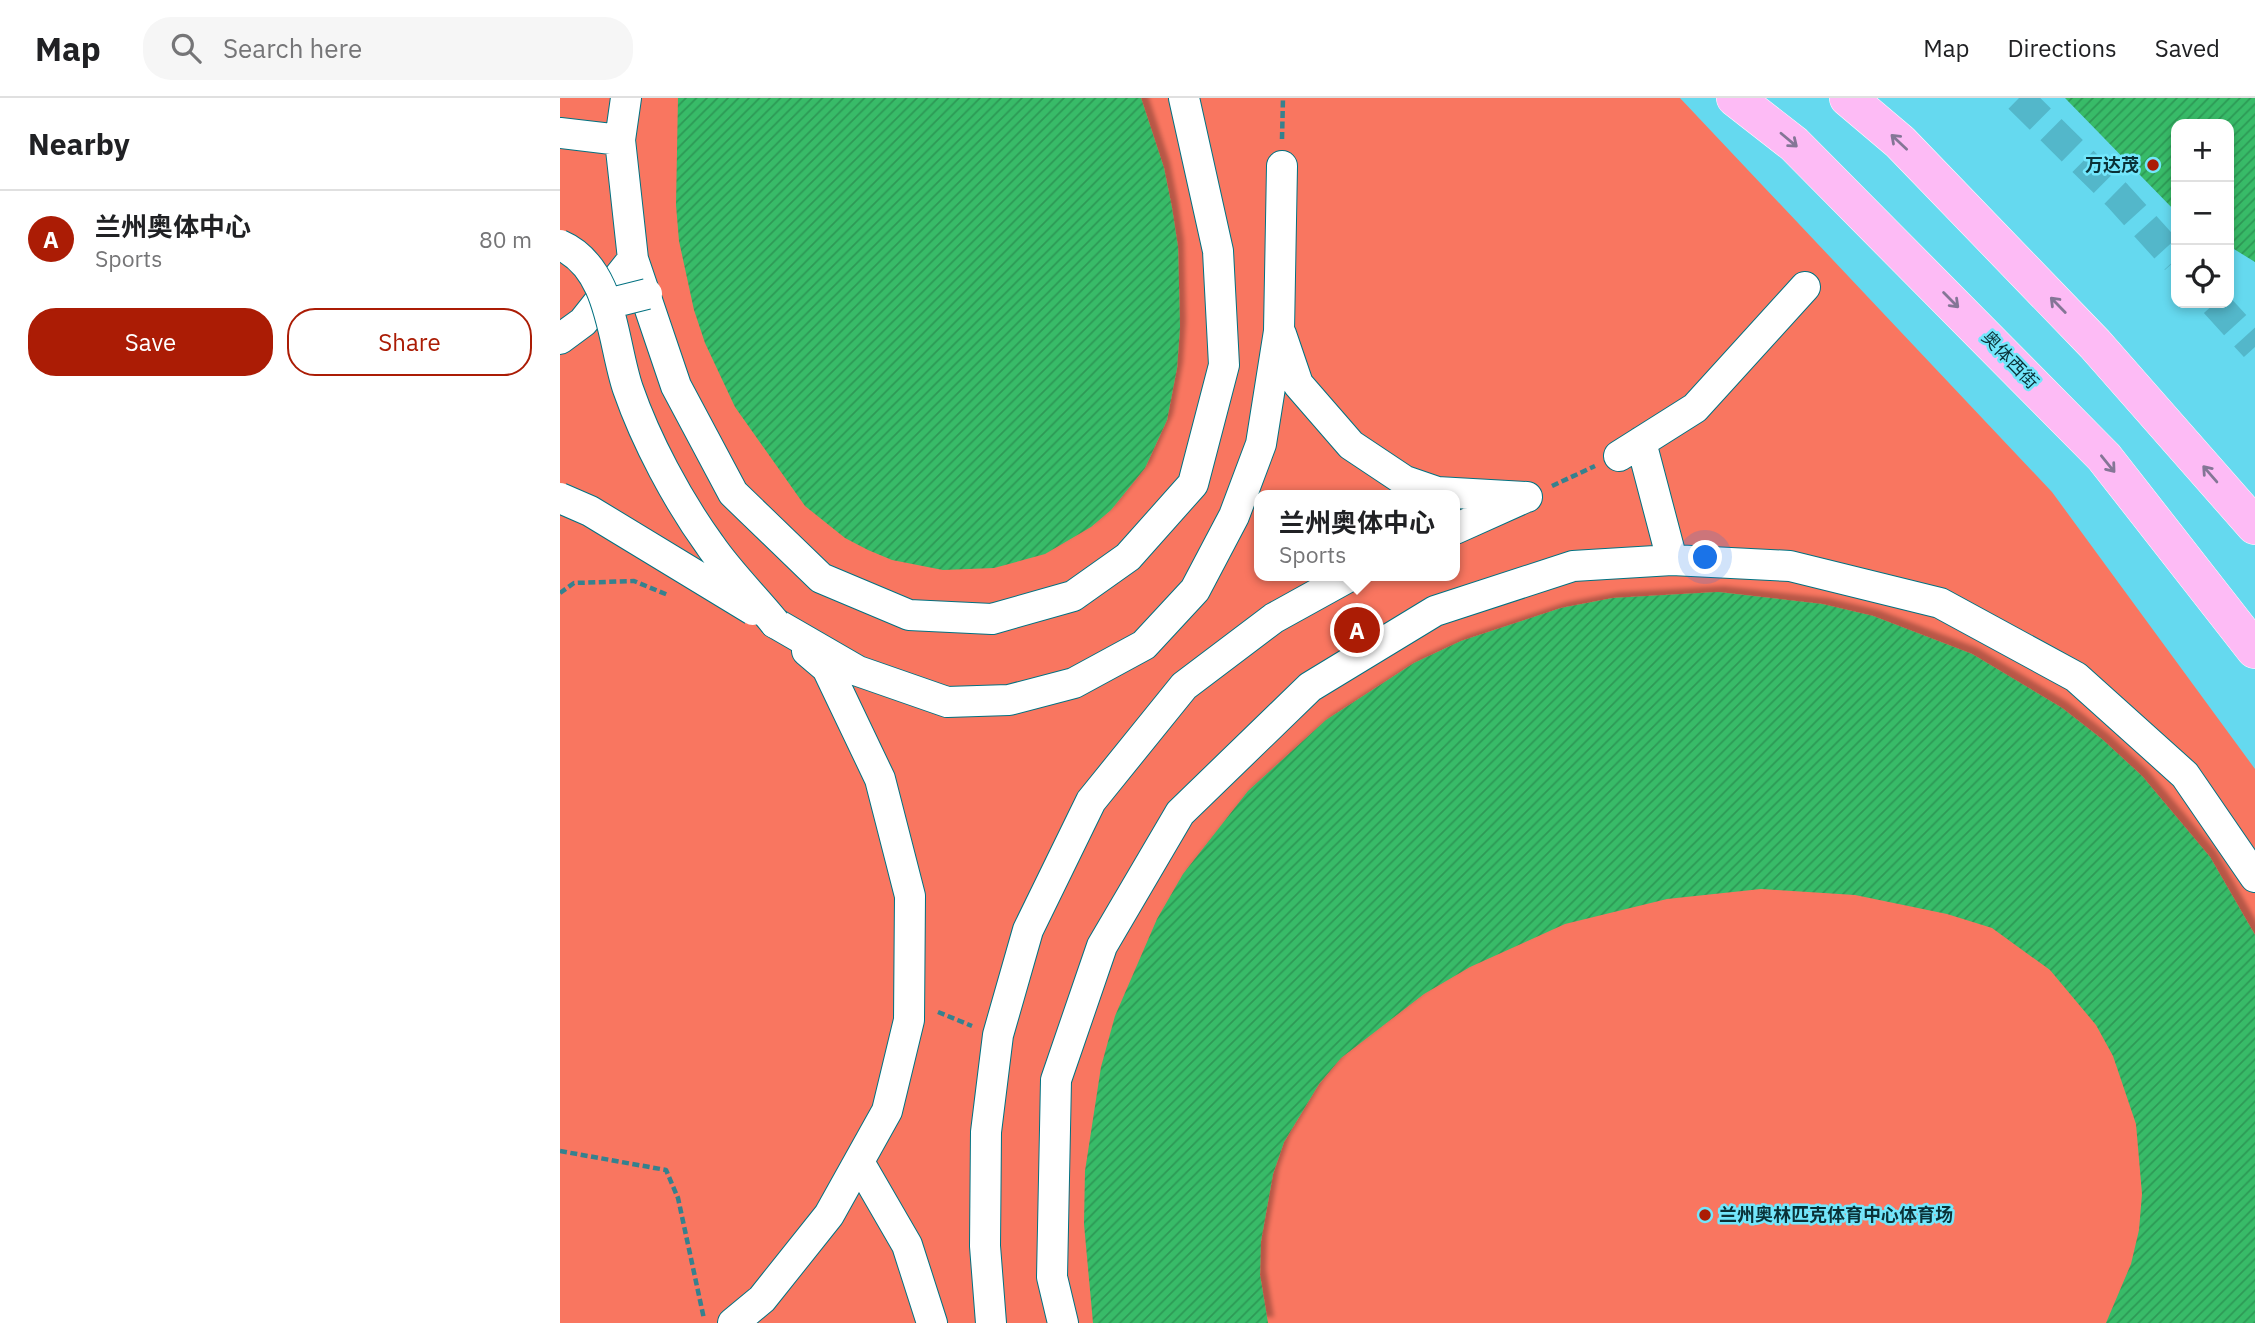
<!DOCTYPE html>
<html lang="en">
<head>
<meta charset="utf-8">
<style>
	body { margin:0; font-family:"IBM Plex Sans","Noto Sans SC",sans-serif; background:#f6f6f6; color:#202124 }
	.controls { position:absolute; right:21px; top:21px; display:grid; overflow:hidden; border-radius:14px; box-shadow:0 4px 10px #0003 }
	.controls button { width:63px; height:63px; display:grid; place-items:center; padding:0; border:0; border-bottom:2px solid #e0e0e0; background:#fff; color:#202124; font:35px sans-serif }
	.you { position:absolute; left:1146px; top:460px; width:24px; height:24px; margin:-18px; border:5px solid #fff; border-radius:50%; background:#1a73e8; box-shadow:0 0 0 10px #1a73e833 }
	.badge { display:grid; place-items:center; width:46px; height:46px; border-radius:50%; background:#ab1c05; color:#fff; font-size:23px; font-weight:700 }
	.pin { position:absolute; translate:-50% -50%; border:4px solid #fff; box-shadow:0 2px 7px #0006 }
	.popup { position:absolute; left:694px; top:392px; width:206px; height:91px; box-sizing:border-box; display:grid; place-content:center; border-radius:14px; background:#fff; filter:drop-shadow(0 2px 5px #0005); font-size:23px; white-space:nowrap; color:#757577 }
	.popup b { font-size:26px; color:#202124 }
	.popup::after { content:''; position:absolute; left:50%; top:100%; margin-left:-14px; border:14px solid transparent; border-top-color:#fff }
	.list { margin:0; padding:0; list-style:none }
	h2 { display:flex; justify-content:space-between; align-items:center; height:91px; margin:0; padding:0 28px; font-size:30px }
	h2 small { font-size:23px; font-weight:400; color:#757577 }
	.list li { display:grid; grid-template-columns:46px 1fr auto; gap:21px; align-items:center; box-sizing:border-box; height:98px; padding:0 28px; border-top:2px solid #e0e0e0 }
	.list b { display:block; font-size:26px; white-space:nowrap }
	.list p { margin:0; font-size:23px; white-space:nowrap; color:#757577 }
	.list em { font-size:23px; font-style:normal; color:#757577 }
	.actions { display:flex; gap:14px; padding:21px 28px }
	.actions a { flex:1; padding:16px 0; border:2px solid #ab1c05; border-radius:28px; text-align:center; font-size:24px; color:#ab1c05 }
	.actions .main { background:#ab1c05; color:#fff }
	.icon { flex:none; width:38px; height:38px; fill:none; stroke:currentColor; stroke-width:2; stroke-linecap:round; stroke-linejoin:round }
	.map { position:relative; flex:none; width:1695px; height:1225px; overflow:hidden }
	header { display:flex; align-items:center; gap:42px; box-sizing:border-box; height:98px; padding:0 35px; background:#fff; border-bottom:2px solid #e0e0e0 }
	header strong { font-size:33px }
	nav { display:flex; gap:38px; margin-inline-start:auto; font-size:24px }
	.search { width:490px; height:63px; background:#f6f6f6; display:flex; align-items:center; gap:18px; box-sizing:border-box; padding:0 24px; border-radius:28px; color:#757577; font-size:26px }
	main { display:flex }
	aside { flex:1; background:#fff }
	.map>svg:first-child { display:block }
	.garden { fill:#f97660; fill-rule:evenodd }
	.building { fill:url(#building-hatch); filter:url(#shadow) }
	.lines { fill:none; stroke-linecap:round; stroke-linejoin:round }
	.minor-tunnel { stroke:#53b7ca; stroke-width:30; stroke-dasharray:30 15; stroke-linecap:butt }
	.minor-casing { stroke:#027180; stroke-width:32 }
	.major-casing { stroke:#fff; stroke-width:38 }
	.path { stroke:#35818e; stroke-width:4.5; stroke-dasharray:7 3.5; stroke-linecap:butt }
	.minor { stroke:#fff; stroke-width:30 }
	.major { stroke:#fdbbf5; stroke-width:37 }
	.minor-bridge-casing { stroke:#027180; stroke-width:32; stroke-linecap:butt }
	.minor-bridge { stroke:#fff; stroke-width:30 }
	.oneway { stroke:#847696 }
	.poi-dot { fill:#ab1c05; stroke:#73e7fc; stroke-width:2.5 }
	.labels { text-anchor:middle; stroke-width:5; stroke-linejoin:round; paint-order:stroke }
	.poi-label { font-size:18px; font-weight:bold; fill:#0a3137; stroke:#73e7fc; text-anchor:end }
	.street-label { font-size:18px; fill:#0a3137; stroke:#73e7fc }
</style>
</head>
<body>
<header>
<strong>Map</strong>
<div class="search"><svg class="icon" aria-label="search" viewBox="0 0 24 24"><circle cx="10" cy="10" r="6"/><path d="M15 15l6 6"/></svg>Search here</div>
<nav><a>Map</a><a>Directions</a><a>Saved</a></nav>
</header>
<main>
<aside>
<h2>Nearby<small></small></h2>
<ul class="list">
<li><span class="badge">A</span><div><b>兰州奥体中心</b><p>Sports</p></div><em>80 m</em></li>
</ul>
<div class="actions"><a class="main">Save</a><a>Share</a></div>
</aside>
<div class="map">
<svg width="1695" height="1225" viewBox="0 0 1695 1225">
	<defs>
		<pattern id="building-hatch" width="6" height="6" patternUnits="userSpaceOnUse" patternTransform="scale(1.75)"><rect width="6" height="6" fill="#37bb68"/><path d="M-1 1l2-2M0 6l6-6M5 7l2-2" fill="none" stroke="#2d9956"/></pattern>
		<filter id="shadow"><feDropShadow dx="6" dy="-6" stdDeviation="2" flood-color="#0004"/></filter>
	</defs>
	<rect width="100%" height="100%" fill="#65d9ef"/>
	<path class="garden" d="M0,0H1120L1492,394L1695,671V1225H0ZM699,397H895V478H699Z"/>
	<path class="building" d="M118,0H581L604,70L612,110L618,149L620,229L617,270L607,322L585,370L551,412L531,429L485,456L434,470L383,472L332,462L308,452L285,440L245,408L175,309L145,245L134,212L119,143L116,107Z
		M1505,0H1695V164L1669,148V26H1616V114Z
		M1158,494L1262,506L1313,518L1412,556L1502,610L1543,642L1582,678L1650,759L1695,837V1225H1546L1571,1166L1579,1132L1582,1096L1576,1026L1553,958L1536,927L1490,872L1432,830L1387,816L1295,797L1201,791L1107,801L1005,826L910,869L864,896L781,960L759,986L724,1044L713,1076L701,1143L700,1177L708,1225H533L524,1126L525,1073L541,969L555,918L597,821L623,776L688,693L766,622L854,565L901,543L1001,510L1053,500Z"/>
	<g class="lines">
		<path class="minor-tunnel" d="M1459,0L1557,97L1616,162
			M1655,205L1695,249"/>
		<defs>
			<path id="minor" d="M66,0L60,42L73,161L116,288L173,395L261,480L349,517L432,521L513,498L568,459L633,386L664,267L658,153L624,0
				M0,35L60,42
				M721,236L738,286L791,347L845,383L877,394L967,399
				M0,241L23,224L73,161
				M1081,344L1112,462
				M1059,358L1135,310L1245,189
				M895,431L964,400
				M215,525L298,573L387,604L449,602L514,585L584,547L635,492L674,418L701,346L719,233L722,68
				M299,1064L347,1147L372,1225
				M173,1225L202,1201L269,1117L327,1013L349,922L350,798L320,681L267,570L247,553
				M431,1225L425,1148L426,1034L438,937L468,832L531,703L624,588L714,520L790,478
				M503,1225L492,1179L496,982L542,848L620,715L750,589L875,513L1013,468L1112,462L1230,468L1380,505L1516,579L1625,677L1695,779"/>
			<path id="major" d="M1175,0L1234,46L1544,359L1695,552
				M1288,0L1340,44L1535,246L1695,428"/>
		</defs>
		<use href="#minor" class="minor-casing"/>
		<use href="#major" class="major-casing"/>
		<path class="path" d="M722,41L723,0
			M992,388L1035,368
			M0,495L14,485L74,483L108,497
			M378,914L412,928
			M0,1053L106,1072L118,1100L144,1221"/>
		<use href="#minor" class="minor"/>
		<use href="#major" class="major"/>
		<defs>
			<path id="minor-bridge" d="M0,147C53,170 52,244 68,291C86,343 118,403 150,447C169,475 194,499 215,525
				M47,206L87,196
				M0,400L30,413L193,512"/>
		</defs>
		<use href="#minor-bridge" class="minor-bridge-casing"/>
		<use href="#minor-bridge" class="minor-bridge"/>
	</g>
	<defs><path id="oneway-shaft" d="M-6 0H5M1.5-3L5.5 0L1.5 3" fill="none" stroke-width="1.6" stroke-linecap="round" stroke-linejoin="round" transform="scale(1.75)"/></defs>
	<g class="oneway">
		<use href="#oneway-shaft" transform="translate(1229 42) rotate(40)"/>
		<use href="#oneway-shaft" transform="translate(1339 44) rotate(-137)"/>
		<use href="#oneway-shaft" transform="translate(1391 202) rotate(45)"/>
		<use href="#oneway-shaft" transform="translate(1498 207) rotate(-134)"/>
		<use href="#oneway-shaft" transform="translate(1548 366) rotate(51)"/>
		<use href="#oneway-shaft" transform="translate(1650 376) rotate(-131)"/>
	</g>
	<g class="poi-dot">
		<circle cx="1593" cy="67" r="7"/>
		<circle cx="1145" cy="1117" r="7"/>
	</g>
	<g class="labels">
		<g class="poi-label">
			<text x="1579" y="73">万达茂</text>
			<text x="1159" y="1123" text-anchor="start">兰州奥林匹克体育中心体育场</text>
		</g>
		<g class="street-label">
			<text transform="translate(1450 262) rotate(46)" y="6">奥体西街</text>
		</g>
	</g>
</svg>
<div class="controls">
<button>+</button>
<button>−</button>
<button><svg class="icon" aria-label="locate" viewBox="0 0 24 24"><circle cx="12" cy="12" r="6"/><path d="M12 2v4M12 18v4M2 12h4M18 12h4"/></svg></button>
</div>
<div class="you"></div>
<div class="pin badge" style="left:797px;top:532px">A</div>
<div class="popup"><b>兰州奥体中心</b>Sports</div>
</div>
</main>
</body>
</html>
